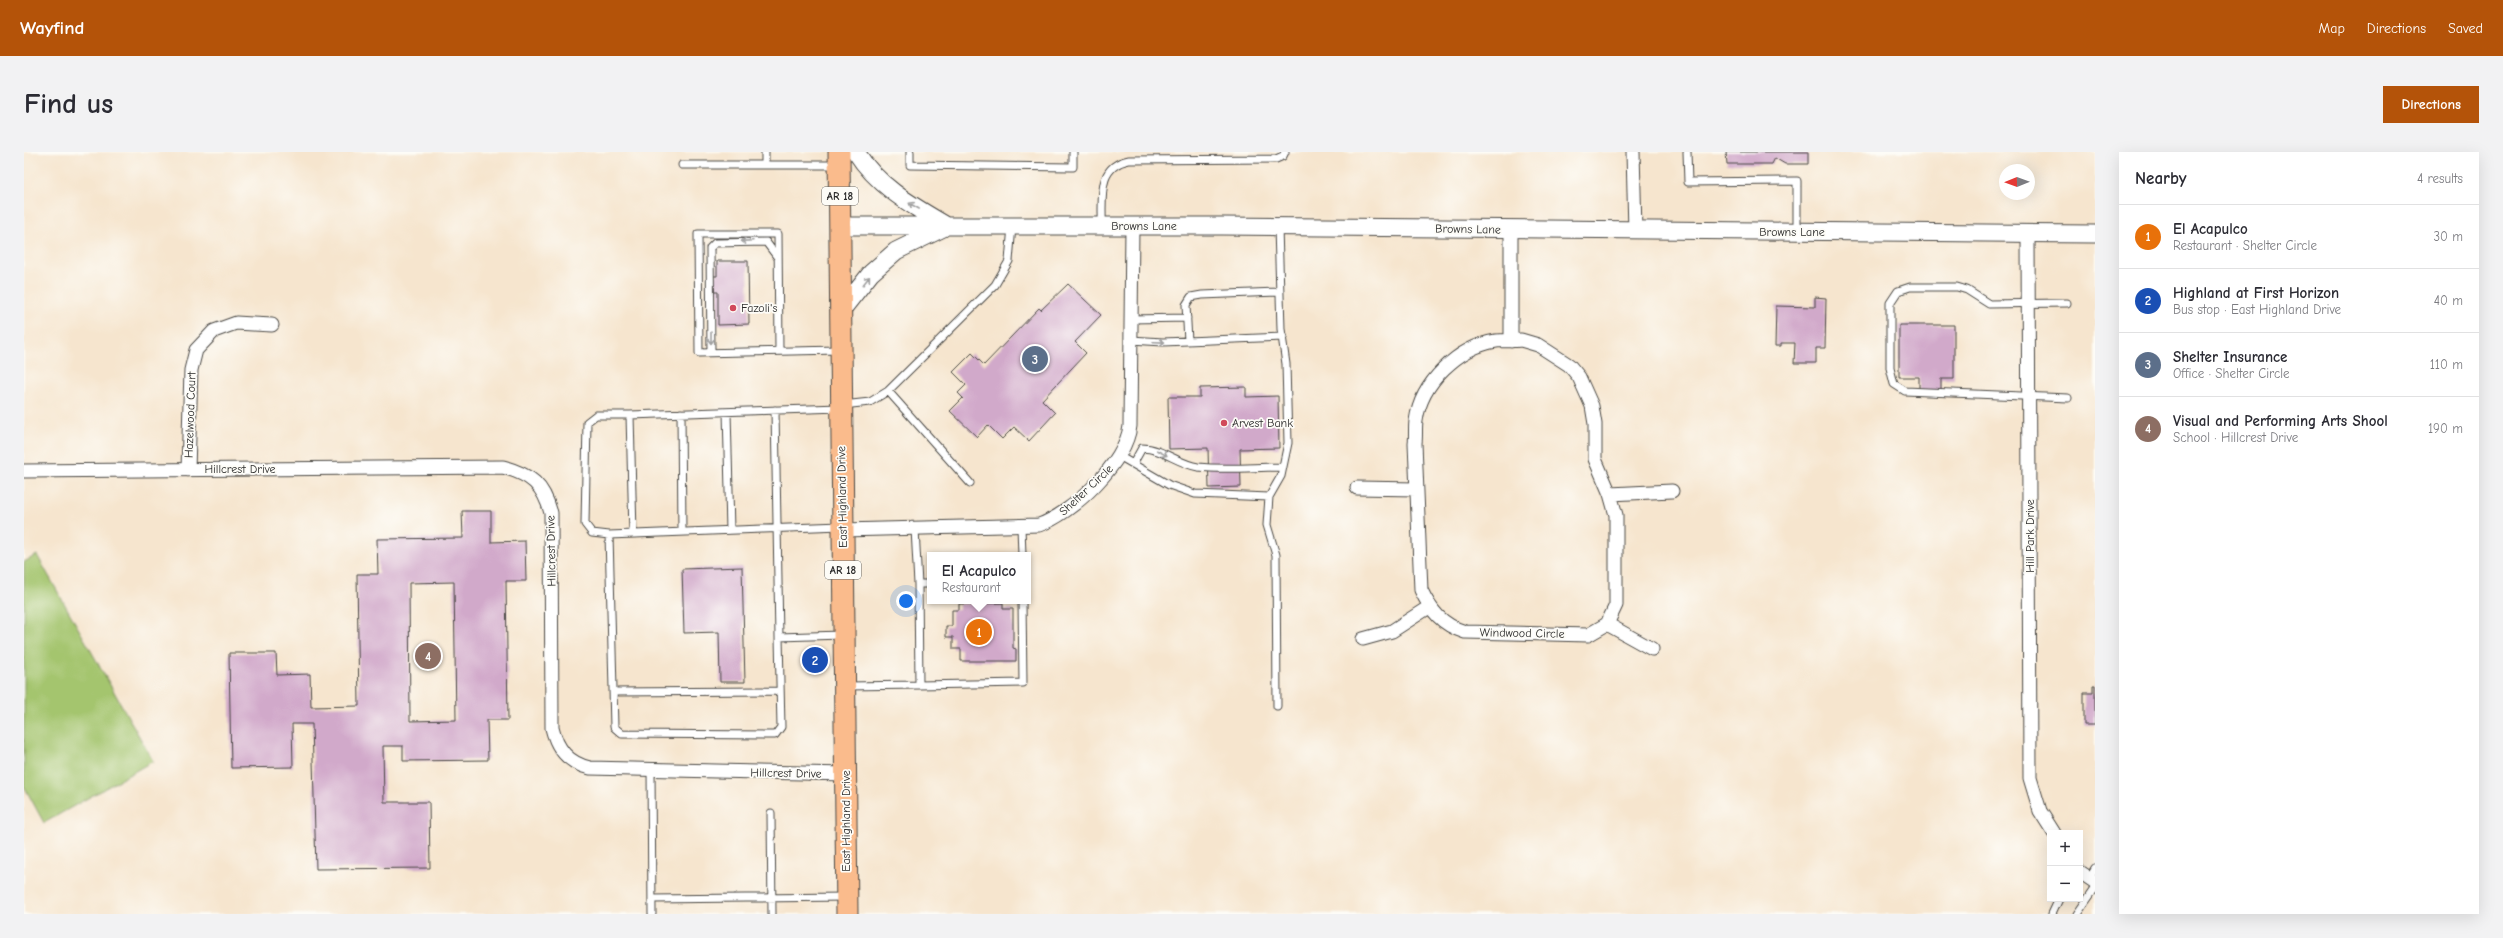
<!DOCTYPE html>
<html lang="en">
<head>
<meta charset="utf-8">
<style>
	body { margin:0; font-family:"Comic Neue",sans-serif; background:#f2f2f3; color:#2b2b33 }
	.controls { position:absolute; right:12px; bottom:12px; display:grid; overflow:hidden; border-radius:0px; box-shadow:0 4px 16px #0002 }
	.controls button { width:36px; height:36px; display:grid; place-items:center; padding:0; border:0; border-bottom:1px solid #e1e1e2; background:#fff; color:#2b2b33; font:20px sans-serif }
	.compass { position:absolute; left:1975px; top:12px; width:36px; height:36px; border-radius:50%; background:#fff; box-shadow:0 4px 16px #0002; rotate:269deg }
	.you { position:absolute; left:882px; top:449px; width:14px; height:14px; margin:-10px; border:3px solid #fff; border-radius:50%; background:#1a73e8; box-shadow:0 0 0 6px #1a73e833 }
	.badge { display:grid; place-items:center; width:26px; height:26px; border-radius:50%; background:#b45309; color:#fff; font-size:13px; font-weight:700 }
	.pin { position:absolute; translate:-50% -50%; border:2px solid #fff; box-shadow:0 1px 4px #0006 }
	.popup { position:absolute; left:903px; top:400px; width:104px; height:52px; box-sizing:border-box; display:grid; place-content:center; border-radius:0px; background:#fff; filter:drop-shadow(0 1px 3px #0005); font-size:13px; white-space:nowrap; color:#7c7c81 }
	.popup b { font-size:15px; color:#2b2b33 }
	.popup::after { content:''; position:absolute; left:50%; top:100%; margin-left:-8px; border:8px solid transparent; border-top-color:#fff }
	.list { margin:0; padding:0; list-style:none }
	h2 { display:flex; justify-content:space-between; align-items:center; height:52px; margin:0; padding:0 16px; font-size:17px }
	h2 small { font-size:13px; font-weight:400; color:#7c7c81 }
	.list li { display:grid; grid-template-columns:26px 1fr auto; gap:12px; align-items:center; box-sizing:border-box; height:64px; padding:0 16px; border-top:1px solid #e1e1e2 }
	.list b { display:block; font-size:15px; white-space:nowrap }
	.list p { margin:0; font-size:13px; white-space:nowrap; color:#7c7c81 }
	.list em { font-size:13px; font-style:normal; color:#7c7c81 }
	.map { position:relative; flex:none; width:2071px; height:762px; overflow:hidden; border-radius:0px }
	header { display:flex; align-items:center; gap:24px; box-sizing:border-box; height:56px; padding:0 20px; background:#b45309; color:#fff }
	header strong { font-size:19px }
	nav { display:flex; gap:22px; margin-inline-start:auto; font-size:14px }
	.intro { display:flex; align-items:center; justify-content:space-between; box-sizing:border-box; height:96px; padding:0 24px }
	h1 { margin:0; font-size:28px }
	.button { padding:10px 18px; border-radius:0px; background:#b45309; color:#fff; font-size:14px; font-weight:700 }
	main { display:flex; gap:24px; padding:0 24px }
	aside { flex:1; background:#fff; border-radius:0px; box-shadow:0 4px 16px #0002 }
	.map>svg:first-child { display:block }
	.park { fill:#a4c56e; stroke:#68784c }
	.building { fill:#d1a9ca; fill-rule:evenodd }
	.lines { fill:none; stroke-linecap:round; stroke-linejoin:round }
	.service-casing { stroke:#494743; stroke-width:9 }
	.minor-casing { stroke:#494743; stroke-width:15 }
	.tertiary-casing { stroke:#494743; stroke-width:19 }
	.primary-casing { stroke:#494743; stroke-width:23 }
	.service { stroke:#fff; stroke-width:7 }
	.minor { stroke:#fff; stroke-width:13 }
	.tertiary { stroke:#fff; stroke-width:17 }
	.primary { stroke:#fabb8c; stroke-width:21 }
	.oneway { stroke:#a0a0a0 }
	.poi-dot { fill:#d1495b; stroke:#fdfcf7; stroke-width:1.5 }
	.labels { text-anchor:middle; stroke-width:3.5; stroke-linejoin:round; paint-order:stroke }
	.shield { fill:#fdfcf7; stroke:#6a6a68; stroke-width:1 }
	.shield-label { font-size:11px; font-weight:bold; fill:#2b2b2b }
	.street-label { font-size:12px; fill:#2b2b2b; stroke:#fdfcf7 }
	.poi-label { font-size:12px; fill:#2b2b2b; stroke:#fdfcf7; text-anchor:start }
</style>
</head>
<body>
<header>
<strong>Wayfind</strong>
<nav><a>Map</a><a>Directions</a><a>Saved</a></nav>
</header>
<div class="intro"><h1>Find us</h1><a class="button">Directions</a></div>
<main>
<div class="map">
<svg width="2071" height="762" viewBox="0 0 2071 762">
	<rect width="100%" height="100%" fill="#fdfcf7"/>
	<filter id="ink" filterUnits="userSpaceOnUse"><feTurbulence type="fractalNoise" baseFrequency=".025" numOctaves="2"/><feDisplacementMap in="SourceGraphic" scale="8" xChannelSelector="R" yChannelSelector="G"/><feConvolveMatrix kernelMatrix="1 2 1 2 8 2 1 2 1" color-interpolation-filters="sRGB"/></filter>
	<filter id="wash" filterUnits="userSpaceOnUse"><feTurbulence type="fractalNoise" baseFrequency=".012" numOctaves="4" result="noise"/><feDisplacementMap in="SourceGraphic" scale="16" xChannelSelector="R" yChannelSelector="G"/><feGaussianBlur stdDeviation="0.9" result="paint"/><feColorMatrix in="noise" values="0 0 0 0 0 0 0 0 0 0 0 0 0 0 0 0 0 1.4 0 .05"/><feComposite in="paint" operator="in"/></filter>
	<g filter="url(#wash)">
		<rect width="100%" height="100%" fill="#f6e5ce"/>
		<path class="park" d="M13,403L129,609L20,671L0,634V410Z"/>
		<g id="blocks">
			<path class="building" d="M1702,0H1784V12H1761L1751,6L1748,12H1703Z
				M693,109H724L725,172L694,173V140H688V124H693Z
				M1044,132L1077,163L1051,190L1062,201L1018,248L1031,261L1005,289L990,275L978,287L964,273L953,285L926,259L939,246L934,241L942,233L929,220L948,201L960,213L1015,156L1017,158Z
				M1791,145L1802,146L1801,196H1792V211H1770L1771,191H1757V194H1751L1752,154L1791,155Z
				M1875,173H1930V227H1917V243H1895V225H1875Z
				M1222,235V245L1254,244L1255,296L1216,297L1217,335L1185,336L1184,296L1145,297L1144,245H1176V236Z
				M438,359H467V390L501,389L502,429H482L484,568H463L464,608L379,609V594H359L360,650H405L406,716L292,717L288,572H268L269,615L207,616L205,501H252L253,523L286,522L287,555L335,554L333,422H354L353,387L439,386ZM430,430L432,568L386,569L385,431Z
				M718,415L721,530H696L695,480L660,481L658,417Z
				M979,451V457H989V496L992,497V509H937V497H929V485H922V474H928V458H935V452Z
				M2069,534H2071V573H2060V541H2069Z"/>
		</g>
	</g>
	<g filter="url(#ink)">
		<use href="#blocks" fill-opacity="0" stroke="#494743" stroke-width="1"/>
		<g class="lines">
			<defs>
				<path id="service" d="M886,0V13L1049,15V0
					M1663,0L1664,30L1773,29V80
					M658,13H814
					M741,13V0
					M1078,74C1079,47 1072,14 1105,8L1252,7L1259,4L1261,0
					M2043,151L1965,152L1943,138L1933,135H1886L1874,139L1866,151V216L1870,232L1881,239L2044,246
					M1107,167L1163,166
					M1107,188L1139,190L1259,185
					M1164,189L1162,153L1167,145L1178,143L1256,140
					M755,199L754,82H674L675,201L815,198
					M687,200L686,96L691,91L742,90L754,106
					M864,239L946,331
					M819,253L846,250L864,239L971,133L985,109L988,74
					M751,258L755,485
					M703,260L706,378
					M657,261L658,380
					M606,263L816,256
					M1095,304L1145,333L1171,342L1245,345L1257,324L1264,291L1262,212L1257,177L1254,75
					M1109,312L1118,296C1138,296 1154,312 1174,315C1201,318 1231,315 1259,315
					M1245,345L1243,373L1252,403L1253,554
					M817,374L585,383L590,575L598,582L751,583L757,575L755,485L818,483
					M997,375L998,403
					M585,383L568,381L561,372L563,270L572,263H606L609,382
					M894,432H906
					M895,533L999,531L998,449
					M823,534L895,533L894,432L891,377
					M589,540L756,539
					M627,617L628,762
					M747,661L748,762
					M2065,726L2071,716
					M628,747L822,745
					M2028,762L2035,747
					M2053,762L2071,736"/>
				<path id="minor" d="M1609,0L1611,79
					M1487,78V189
					M2004,82L2006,626L2016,659L2030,681
					M1497,188L1514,193L1545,213L1555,225L1568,254L1571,272V307L1586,342L1592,363V453L1583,472L1564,483L1441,480C1418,473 1407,459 1397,438L1391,291C1392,284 1391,276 1392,269C1397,231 1434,195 1472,189C1480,188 1489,189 1497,188Z
					M164,318L167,218L172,198L190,179L212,171L248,173
					M0,319L479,315C507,323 519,332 527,361L528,576C533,597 544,611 566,616L822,622
					M1333,336L1392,337
					M1586,342L1648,339
					M819,378L1015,373C1048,362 1102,310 1106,274L1108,74
					M1583,472L1628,497
					M1339,487L1368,479L1405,455
					M2056,720L2071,730"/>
				<path id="tertiary" d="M832,0C854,35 889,54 923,74
					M816,74H1198L2071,82
					M817,159L847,121L872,99L919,76"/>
				<path id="primary" d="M815,0L823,762"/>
			</defs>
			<use href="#service" class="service-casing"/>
			<use href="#minor" class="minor-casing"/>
			<use href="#tertiary" class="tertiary-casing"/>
			<use href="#primary" class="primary-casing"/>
			<use href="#service" class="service"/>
			<use href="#minor" class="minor"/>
			<use href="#tertiary" class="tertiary"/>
			<use href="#primary" class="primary"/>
		</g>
		<defs><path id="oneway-shaft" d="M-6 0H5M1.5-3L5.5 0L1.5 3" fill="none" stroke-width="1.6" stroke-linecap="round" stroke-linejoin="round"/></defs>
		<g class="oneway">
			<use href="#oneway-shaft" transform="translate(890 54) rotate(-150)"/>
			<use href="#oneway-shaft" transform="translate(723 89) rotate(178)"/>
			<use href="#oneway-shaft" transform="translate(842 129) rotate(-51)"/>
			<use href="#oneway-shaft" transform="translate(687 186) rotate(90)"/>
			<use href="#oneway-shaft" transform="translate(1135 190) rotate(2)"/>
			<use href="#oneway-shaft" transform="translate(1138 301) rotate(28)"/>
		</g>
	</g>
	<g class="poi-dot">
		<circle cx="709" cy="156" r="4"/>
		<circle cx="1200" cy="271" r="4"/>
	</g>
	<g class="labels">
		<g class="shield">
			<rect x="798" y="35" width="36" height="18" rx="3"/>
			<rect x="801" y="409" width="36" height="18" rx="3"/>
		</g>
		<g class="shield-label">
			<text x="816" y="48">AR 18</text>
			<text x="819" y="422">AR 18</text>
		</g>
		<g class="street-label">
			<text x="1120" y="78">Browns Lane</text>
			<text transform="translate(1444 77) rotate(1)" y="4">Browns Lane</text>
			<text x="1768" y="84">Browns Lane</text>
			<text transform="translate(166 263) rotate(-88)" y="4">Hazelwood Court</text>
			<text x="216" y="321">Hillcrest Drive</text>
			<text transform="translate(1062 338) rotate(-43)" y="4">Shelter Circle</text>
			<text transform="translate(818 345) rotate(-91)" y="4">East Highland Drive</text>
			<text transform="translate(2006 384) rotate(-90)" y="4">Hill Park Drive</text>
			<text transform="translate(527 399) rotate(-91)" y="4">Hillcrest Drive</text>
			<text transform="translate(1498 481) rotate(1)" y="4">Windwood Circle</text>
			<text transform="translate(762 621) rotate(1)" y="4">Hillcrest Drive</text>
			<text transform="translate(822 669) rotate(-90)" y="4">East Highland Drive</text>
		</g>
		<g class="poi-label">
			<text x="717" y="160">Fazoli's</text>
			<text x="1208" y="275">Arvest Bank</text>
		</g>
	</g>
</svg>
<div class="controls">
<button>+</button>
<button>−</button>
</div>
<svg class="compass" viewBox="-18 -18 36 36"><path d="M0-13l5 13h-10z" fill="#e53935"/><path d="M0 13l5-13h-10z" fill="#7c7c81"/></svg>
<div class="you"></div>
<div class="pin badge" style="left:955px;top:480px;background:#e8710a">1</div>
<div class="popup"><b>El Acapulco</b>Restaurant</div>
<div class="pin badge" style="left:791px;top:508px;background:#1a4fb4">2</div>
<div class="pin badge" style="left:1011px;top:207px;background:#5c6f8a">3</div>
<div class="pin badge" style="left:404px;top:504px;background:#8d6e63">4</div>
</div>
<aside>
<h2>Nearby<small>4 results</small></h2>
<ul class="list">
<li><span class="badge" style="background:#e8710a">1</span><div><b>El Acapulco</b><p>Restaurant · Shelter Circle</p></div><em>30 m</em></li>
<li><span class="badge" style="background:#1a4fb4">2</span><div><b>Highland at First Horizon</b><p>Bus stop · East Highland Drive</p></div><em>40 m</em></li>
<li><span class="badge" style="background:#5c6f8a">3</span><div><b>Shelter Insurance</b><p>Office · Shelter Circle</p></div><em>110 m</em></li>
<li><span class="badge" style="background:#8d6e63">4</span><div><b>Visual and Performing Arts Shool</b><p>School · Hillcrest Drive</p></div><em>190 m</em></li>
</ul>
</aside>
</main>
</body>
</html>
